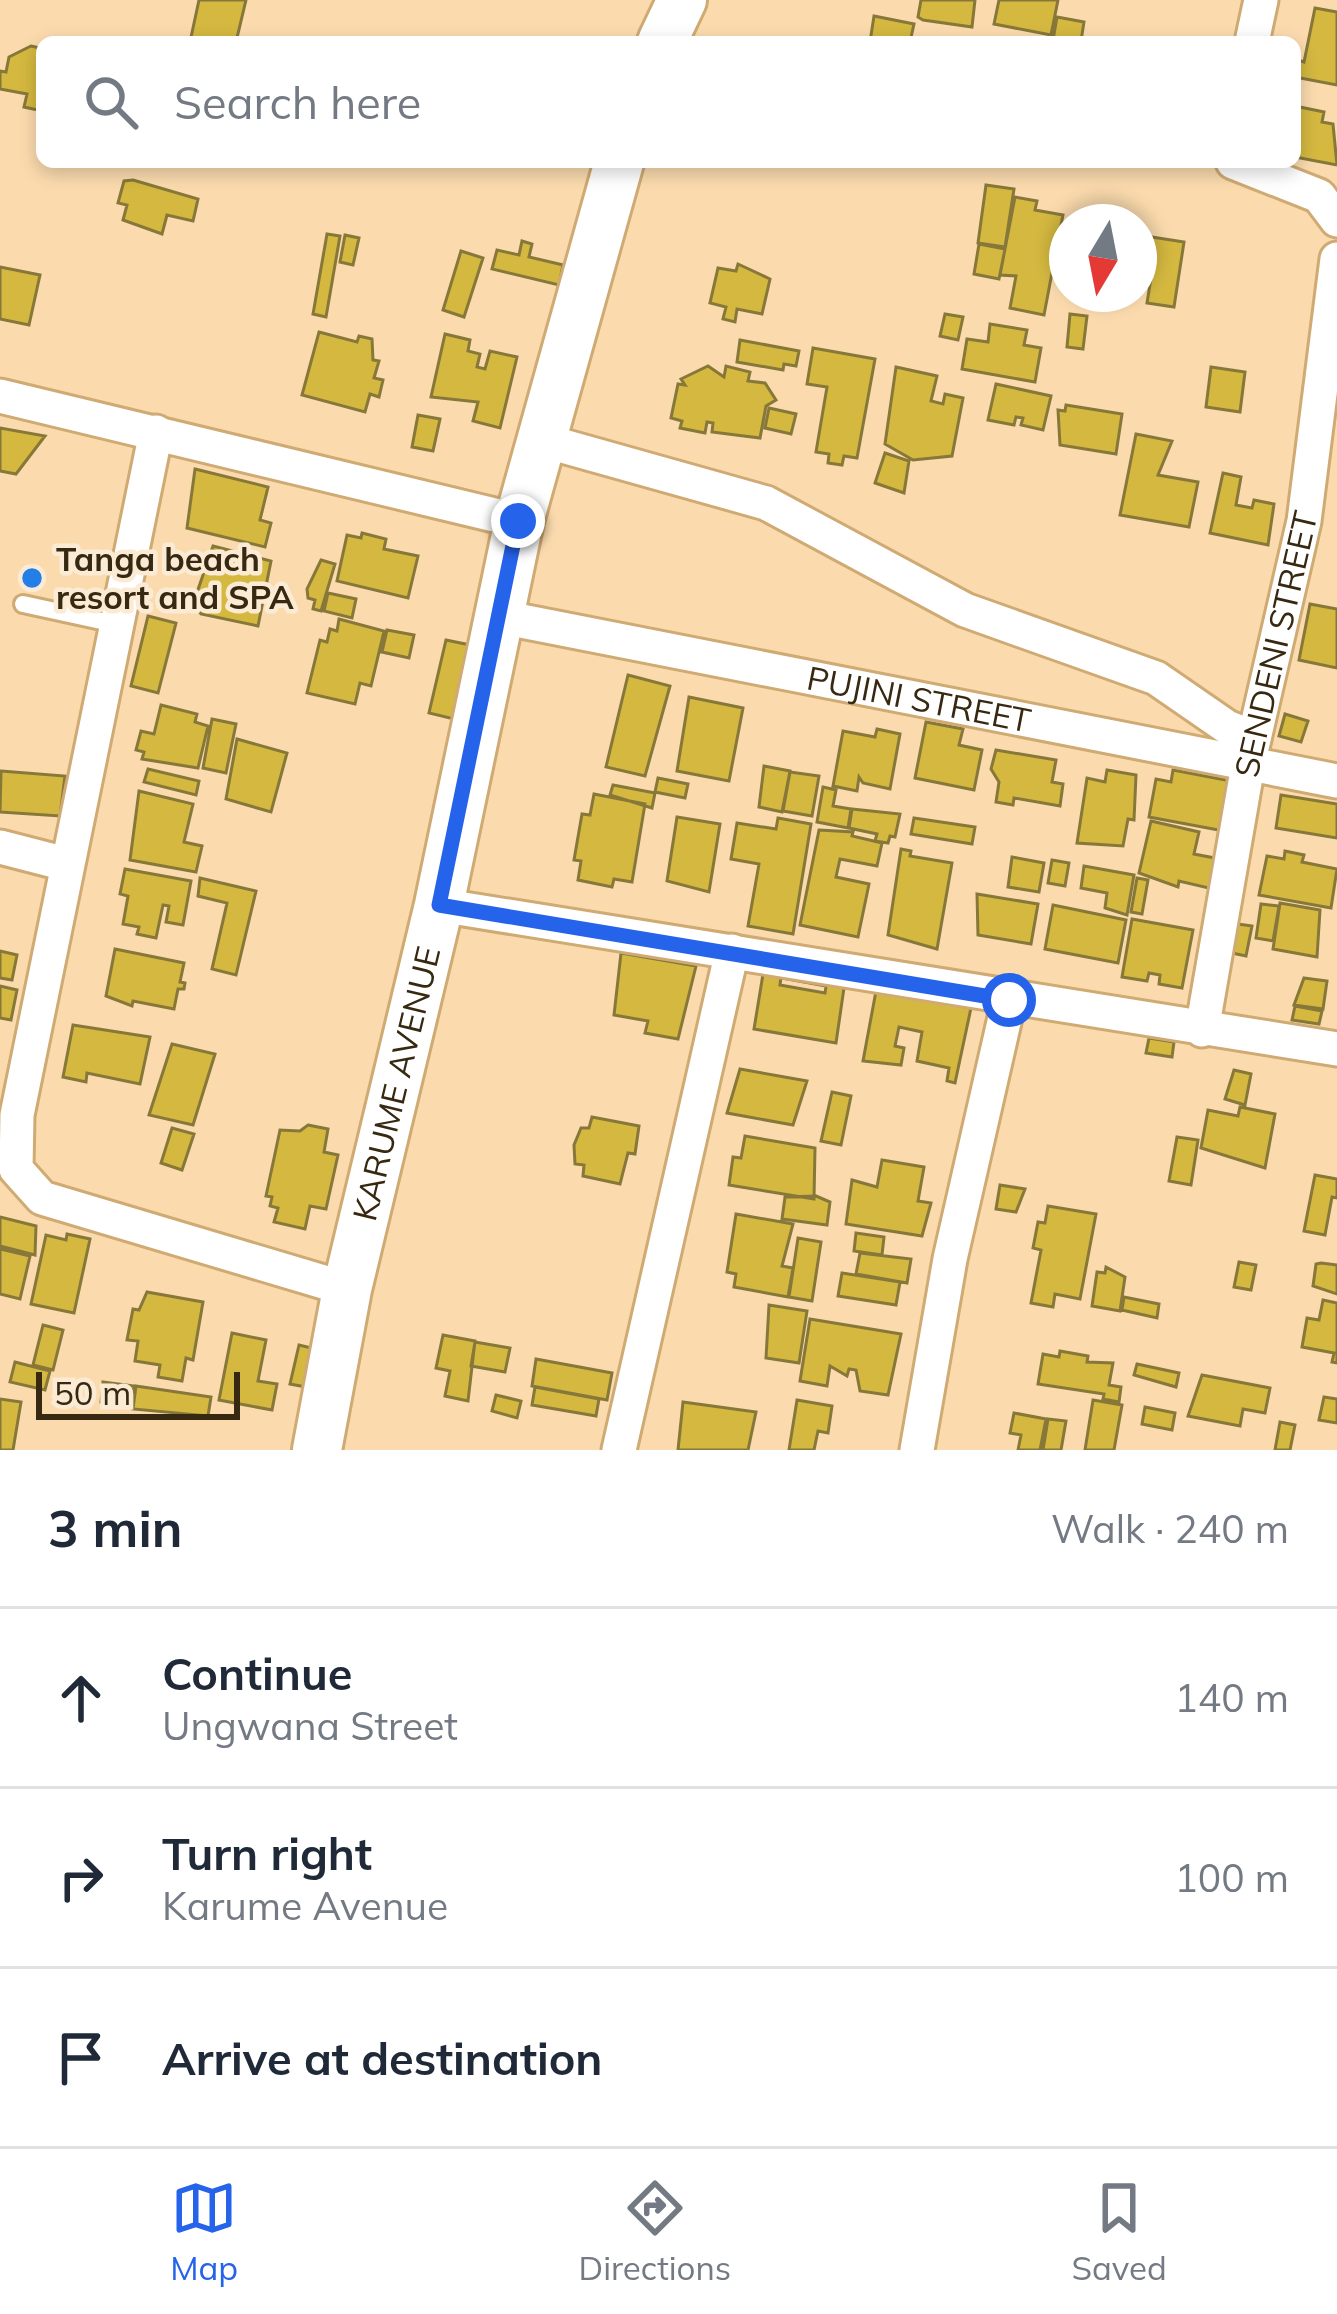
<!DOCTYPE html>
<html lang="en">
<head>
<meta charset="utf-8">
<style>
	body { margin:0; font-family:Mulish,sans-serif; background:#f6f6f7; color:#1f2937 }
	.compass { position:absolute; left:1049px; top:204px; width:108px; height:108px; border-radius:50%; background:#fff; box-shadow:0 6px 18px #0003; rotate:190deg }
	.scale { position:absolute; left:36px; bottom:30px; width:204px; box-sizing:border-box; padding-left:12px; border:6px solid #372811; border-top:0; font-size:33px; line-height:42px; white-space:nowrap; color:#372811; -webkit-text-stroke:9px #fbebd5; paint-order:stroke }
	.stop { position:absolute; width:36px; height:36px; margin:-27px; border:9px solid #2563eb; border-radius:50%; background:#fff }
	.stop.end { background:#2563eb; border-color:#fff; box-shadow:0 3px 12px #0008 }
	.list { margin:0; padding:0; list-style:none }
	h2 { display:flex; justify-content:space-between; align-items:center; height:156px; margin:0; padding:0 48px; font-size:51px }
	h2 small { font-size:39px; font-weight:400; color:#747a83 }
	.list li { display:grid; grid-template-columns:78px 1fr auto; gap:36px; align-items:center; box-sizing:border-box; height:180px; padding:0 48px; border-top:3px solid #e0e1e3 }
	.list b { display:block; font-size:45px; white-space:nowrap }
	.list p { margin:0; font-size:39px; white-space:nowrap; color:#747a83 }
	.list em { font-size:39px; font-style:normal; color:#747a83 }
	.icon { flex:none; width:66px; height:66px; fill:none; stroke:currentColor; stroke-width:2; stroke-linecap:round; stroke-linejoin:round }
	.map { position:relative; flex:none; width:1337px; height:1450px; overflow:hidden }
	.search { position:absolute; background:#fff; box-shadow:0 6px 18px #0003; left:36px; right:36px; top:36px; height:132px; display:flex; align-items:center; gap:30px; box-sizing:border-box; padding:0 42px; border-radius:18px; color:#747a83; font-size:45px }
	.sheet { height:696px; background:#fff }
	nav { display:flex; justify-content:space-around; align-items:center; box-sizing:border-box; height:168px; border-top:3px solid #e0e1e3; background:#fff; font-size:33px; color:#747a83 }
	nav a { display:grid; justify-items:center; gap:6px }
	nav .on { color:#2563eb }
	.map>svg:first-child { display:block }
	.building { fill:#d4b840; stroke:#877839; stroke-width:3 }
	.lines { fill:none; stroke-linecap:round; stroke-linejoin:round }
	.service-casing { stroke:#d0aa73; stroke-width:22 }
	.minor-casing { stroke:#d0aa73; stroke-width:39 }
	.secondary-casing { stroke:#d0aa73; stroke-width:54 }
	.service { stroke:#fff; stroke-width:16 }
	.minor { stroke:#fff; stroke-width:33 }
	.secondary { stroke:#fff; stroke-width:48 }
	.route { stroke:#2563eb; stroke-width:15 }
	.poi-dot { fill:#247ee7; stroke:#fbebd5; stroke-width:4.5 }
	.labels { text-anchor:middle; stroke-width:9; stroke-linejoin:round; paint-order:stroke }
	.poi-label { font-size:33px; font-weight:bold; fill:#372811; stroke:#fbebd5; text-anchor:start }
	.street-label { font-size:33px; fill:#372811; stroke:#fbebd5 }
</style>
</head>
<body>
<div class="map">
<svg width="1337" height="1450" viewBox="0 0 1337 1450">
	<rect width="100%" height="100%" fill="#fbdbae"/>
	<path class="building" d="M199,0H246L236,42H190Z
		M921,0H975L972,27L923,20L918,17Z
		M999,0H1058L1051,35L994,24Z
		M1315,8L1337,12V85L1295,77L1298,60L1304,62Z
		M874,16L914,24L910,42H870Z
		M1057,17L1084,22L1081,41L1053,40Z
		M31,46L40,48L42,58V111L24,107L27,94L0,89V71L6,72L9,57Z
		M1295,106L1324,112L1322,122L1333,124L1337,165L1295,157Z
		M133,180L198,199L193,221L167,215L162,234L123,220L127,205L118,203L124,181Z
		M986,185L1014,189L1005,247L978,243Z
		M1015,197L1037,201L1035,210L1063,215L1044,315L1010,308L1016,276L1000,275Z
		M327,234L340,236L326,317L313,314Z
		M345,235L359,238L353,265L340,262Z
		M1139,235L1184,242L1174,307L1147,303L1151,278L1139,277Z
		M522,241L532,244L529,257L563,265L559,285L492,269L497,250L519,255Z
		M979,244L1005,249L999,279L974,274Z
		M461,251L483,258L464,317L443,310Z
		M738,264L770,279L762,314L737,309L735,322L723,319L726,307L710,303L718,268L736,271Z
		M0,267L40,275L29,325L0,319Z
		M945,314L963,317L958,340L940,336Z
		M1070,314L1087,316L1083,349L1067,347Z
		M990,324L1027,330L1024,345L1041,348L1035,382L962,369L967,339L988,342Z
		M319,332L357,342L359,336L372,339L373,360L379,361L374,378L383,380L379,397L370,394L365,412L302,395Z
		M445,334L470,340L468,351L480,354L477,367L485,369L490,351L517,357L500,428L473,421L478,402L431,397Z
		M740,340L799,351L796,366L784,364L783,370L737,362Z
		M813,348L875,359L857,458L844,456L842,465L828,463L829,454L816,452L827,387L807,384Z
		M708,366L724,377L726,366L750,372L748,381L765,383L776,400L766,406L760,438L712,432L713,423L707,422L705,433L680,428L682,421L671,418L678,384L685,385L681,379Z
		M896,367L937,376L931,401L943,404L945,394L963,398L952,456L913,460L885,444Z
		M1211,367L1245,372L1240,412L1206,407Z
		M996,384L1051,396L1043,430L1021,425L1023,418L1016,417L1014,425L988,420Z
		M1066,405L1122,414L1116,454L1060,445L1058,410L1065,411Z
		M769,408L796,414L791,434L765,428Z
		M418,415L440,419L433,451L412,447Z
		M0,428L45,436L16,474L0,471Z
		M1136,434L1172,441L1158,475L1198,482L1189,527L1120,515Z
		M885,453L909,461L904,493L875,483Z
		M195,469L268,487L260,520L271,523L265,547L187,528Z
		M1223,473L1241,477L1236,505L1252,508L1254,500L1274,504L1268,545L1210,533Z
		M362,533L386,539L384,549L418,556L408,598L337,581L347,535L361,538Z
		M213,546L271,561L258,626L201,614L193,604Z
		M321,560L335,564L321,611L313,609L315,600L308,598L307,589Z
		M328,593L356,599L352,618L324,611Z
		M1310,604L1337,609V668L1299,660Z
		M148,616L176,623L158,693L131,686Z
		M339,619L384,631L371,686L360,683L355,704L307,693L320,640L327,642L330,629L337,631Z
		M387,630L414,635L409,658L382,652Z
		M446,640L475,646L458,720L429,713Z
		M628,675L670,686L645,776L606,767Z
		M689,697L743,708L729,781L677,771Z
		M161,705L197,714L195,722L208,726L198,768L142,759L144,752L136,750L141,731L154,734Z
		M1285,714L1308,721L1301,742L1279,736Z
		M212,719L236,724L226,773L203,768Z
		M926,722L963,729L959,745L982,750L974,790L915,778Z
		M877,729L900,734L890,789L863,783L859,777L857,791L833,786L843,731L875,737Z
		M237,739L287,753L271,812L226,799Z
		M996,750L1056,760L1052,782L1063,784L1060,806L1014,798L1013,805L996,802L999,782L991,769Z
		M764,766L790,771L782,812L759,807Z
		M148,769L199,781L196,795L144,782Z
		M1107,770L1136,775L1134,820L1128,819L1123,846L1077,843L1087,778L1105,782Z
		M1173,770L1231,781L1229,832L1149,817L1156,779L1171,782Z
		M1,771L65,776L60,816L0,812Z
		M790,772L819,776L812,816L783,811Z
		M658,778L688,784L685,798L655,792Z
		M613,785L655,793L652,808L610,795Z
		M823,787L836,790L833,806L851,809L848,828L817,822Z
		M139,791L193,804L184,842L202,846L196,872L130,860Z
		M594,794L645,804L632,882L614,879L612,887L578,880L581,861L574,860L582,814L590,815Z
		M1281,795L1337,804V838L1276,828Z
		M852,809L900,814L895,837L890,836L888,843L875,841L877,834L849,828Z
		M677,817L720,824L709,892L667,881Z
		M778,818L811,824L793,934L748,926L759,864L731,859L737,823L776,829Z
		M914,818L975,827L972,844L911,834Z
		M1151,821L1199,832L1194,854L1220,859L1213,889L1179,881L1178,887L1139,873Z
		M819,830L853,832L852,836L882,843L877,866L840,859L836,877L869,884L858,937L800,925Z
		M901,849L911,851L910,856L952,863L937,949L888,935Z
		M1285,851L1304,855L1302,862L1337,869L1331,908L1259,895L1267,856L1284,859Z
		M1012,857L1044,863L1039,892L1008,887Z
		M1052,860L1069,863L1065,886L1048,883Z
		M1084,866L1134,875L1127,915L1105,908L1107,893L1081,888Z
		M125,869L191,881L183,925L166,922L169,906L163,905L156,938L137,934L139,927L123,924L128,896L120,894Z
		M200,878L256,891L236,975L212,969L227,903L198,896Z
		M1137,878L1148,880L1142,914L1131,912Z
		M977,894L1038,904L1031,944L978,935Z
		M1280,903L1320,910L1317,957L1273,949Z
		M1261,904L1279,906L1273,941L1256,938Z
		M1053,905L1126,920L1118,963L1045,949Z
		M1132,919L1193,930L1182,988L1159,984L1160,975L1149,973L1147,981L1122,977Z
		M1238,924L1252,926L1246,956L1232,953Z
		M115,949L184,963L180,982L185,983L184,989H178L174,1009L133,1001L132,1006L106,996Z
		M0,951L17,955L12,980L0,978Z
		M621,953L696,966L678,1039L645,1033L648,1021L614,1015Z
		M763,974L781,977L780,985L825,993L826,986L782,978L783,974L844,988L836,1043L754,1029Z
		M1304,978L1327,981L1323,1009L1294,1005Z
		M0,986L17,990L11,1020L0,1018Z
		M876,991L971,1008L955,1083L947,1081L949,1068L917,1061L922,1032L899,1027L895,1046L904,1048L901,1065L863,1061Z
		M1295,1006L1322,1011L1319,1024L1292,1020Z
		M73,1025L150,1037L140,1084L87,1073L86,1082L63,1077Z
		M1149,1038L1174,1042L1172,1057L1146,1053Z
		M172,1044L215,1054L193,1125L149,1115Z
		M740,1069L807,1081L793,1125L727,1113Z
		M1234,1070L1251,1074L1245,1105L1225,1099Z
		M832,1092L851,1096L841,1145L821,1141Z
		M1240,1107L1275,1114L1265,1168L1201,1148L1208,1110L1238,1116Z
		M592,1117L639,1126L635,1154L628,1153L620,1184L583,1176L584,1165L575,1164L574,1145L581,1128H589Z
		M308,1125L328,1129L324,1152L338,1155L326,1209L310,1206L305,1229L274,1222L278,1208L270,1206L272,1197L266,1196L280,1130L300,1131Z
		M172,1128L194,1134L182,1170L161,1163Z
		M745,1136L815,1148L814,1199L729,1185L733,1157L741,1158Z
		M1177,1137L1198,1140L1191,1185L1169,1181Z
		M882,1160L924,1167L918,1201L931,1203L922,1236L846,1224L852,1180L877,1187Z
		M1315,1175L1337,1179V1198L1332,1197L1325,1235L1304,1231Z
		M1000,1185L1025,1189L1016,1212L996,1209Z
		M816,1196L830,1202L827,1225L782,1219L785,1197Z
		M1048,1206L1096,1214L1080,1299L1055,1294L1053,1307L1031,1303L1041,1250L1033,1248L1038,1222L1045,1223Z
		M736,1214L793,1224L782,1266L793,1268L788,1297L734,1287L736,1274L727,1272Z
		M0,1217L36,1226L35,1255L0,1246Z
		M856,1233L884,1237L882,1255L854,1251Z
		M67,1234L90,1239L74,1313L31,1304L46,1235L66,1240Z
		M798,1238L821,1242L812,1301L789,1297Z
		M0,1249L30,1256L20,1299L0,1294Z
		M860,1253L911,1259L907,1283L856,1274Z
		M1239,1262L1256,1265L1251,1290L1234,1287Z
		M1321,1263L1337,1265V1294L1313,1286L1316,1264Z
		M1106,1267L1125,1277L1120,1311L1092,1306L1097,1272L1105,1273Z
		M842,1273L900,1282L896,1305L838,1296Z
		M147,1292L203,1302L193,1360L186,1358L182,1381L158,1377L160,1365L135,1361L138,1341L127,1340L133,1309L139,1310Z
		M1124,1297L1159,1304L1157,1318L1122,1310Z
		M1323,1300L1337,1303V1363L1332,1362L1334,1353L1302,1347L1307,1318L1319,1320Z
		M769,1305L807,1311L799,1363L766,1358Z
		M810,1319L901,1334L888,1395L860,1391L856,1370L849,1369L847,1376L830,1366L827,1386L800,1381Z
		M43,1325L63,1330L53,1370L33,1365Z
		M232,1333L266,1340L258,1381L277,1384L272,1410L219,1400Z
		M443,1335L475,1341L468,1401L445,1396L450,1371L436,1368Z
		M475,1342L510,1348L505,1372L471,1366Z
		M299,1345L320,1350L311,1388L290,1384Z
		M1060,1351L1088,1356L1087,1362L1113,1363L1109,1385L1121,1387L1119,1402L1103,1399L1104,1394L1038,1384L1043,1354L1059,1357Z
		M536,1359L612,1373L607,1400L532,1386Z
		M15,1362L50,1371L45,1390L10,1382Z
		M1137,1364L1179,1373L1176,1387L1134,1375Z
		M1202,1375L1270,1388L1265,1413L1243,1409L1240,1426L1188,1416Z
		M103,1382L134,1386L131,1406L101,1402Z
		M136,1386L211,1397L208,1416L133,1409Z
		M535,1387L599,1399L596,1416L532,1405Z
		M496,1395L521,1401L517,1418L492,1411Z
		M1324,1397L1337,1399V1423L1319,1420Z
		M0,1399L21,1402L13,1450H0Z
		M797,1400L832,1406L828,1433L818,1431L814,1450H789Z
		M1093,1400L1122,1405L1114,1450H1085Z
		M683,1402L756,1412L748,1450H678Z
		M1145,1407L1175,1413L1172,1430L1142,1424Z
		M1014,1413L1046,1419L1040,1450H1018L1021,1435L1010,1433Z
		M1048,1419L1066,1421L1061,1450H1043Z
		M1280,1422L1295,1425L1290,1450H1275Z"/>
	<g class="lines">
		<defs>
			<path id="service" d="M23,604L115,624"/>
			<g id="minor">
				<path d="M1252,42L1261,0"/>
				<path d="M1233,162L1319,196L1337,220"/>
				<path d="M0,396L519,521"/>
				<path d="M156,432L17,1115L16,1169L42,1198L347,1289"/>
				<path d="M545,441L766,503L965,610L1156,678L1227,727L1254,738"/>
				<path id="s1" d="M501,617L1337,781"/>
				<path d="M0,847L66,864"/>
				<path d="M439,905L1337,1049"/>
				<path id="s2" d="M1202,1030L1248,765L1304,521L1337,259"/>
				<path d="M619,1450L732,951"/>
				<path d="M917,1450L950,1259L1009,1000"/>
			</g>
			<g id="secondary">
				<path d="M662,42L682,0"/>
				<path id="s3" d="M317,1450L347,1289L439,905L519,521L619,162"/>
			</g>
		</defs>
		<use href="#service" class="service-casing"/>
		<use href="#minor" class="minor-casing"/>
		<use href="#secondary" class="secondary-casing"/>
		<use href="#service" class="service"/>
		<use href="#minor" class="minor"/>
		<use href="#secondary" class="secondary"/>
	</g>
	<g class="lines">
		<path class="route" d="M518,521L439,905L1009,1000"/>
	</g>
	<circle class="poi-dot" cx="32" cy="578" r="12"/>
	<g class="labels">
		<g class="poi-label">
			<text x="56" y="571">Tanga beach<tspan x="56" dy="38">resort and SPA</tspan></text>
		</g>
		<g class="street-label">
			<text dy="12" stroke="none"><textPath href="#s2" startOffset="393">SENDENI STREET</textPath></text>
			<text dy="12" stroke="none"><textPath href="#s1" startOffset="426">PUJINI STREET</textPath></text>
			<text dy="12" stroke="none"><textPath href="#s3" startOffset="375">KARUME AVENUE</textPath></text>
		</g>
	</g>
</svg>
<svg class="compass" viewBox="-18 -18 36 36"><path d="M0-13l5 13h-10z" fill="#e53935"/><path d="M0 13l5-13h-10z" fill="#747a83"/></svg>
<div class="scale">50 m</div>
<div class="stop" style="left:1009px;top:1000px"></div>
<div class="stop end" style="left:518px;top:521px"></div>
<div class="search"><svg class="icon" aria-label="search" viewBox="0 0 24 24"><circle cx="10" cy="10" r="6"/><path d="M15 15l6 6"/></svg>Search here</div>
</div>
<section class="sheet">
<h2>3 min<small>Walk · 240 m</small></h2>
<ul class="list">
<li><svg class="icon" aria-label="ahead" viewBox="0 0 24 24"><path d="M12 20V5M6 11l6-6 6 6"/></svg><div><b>Continue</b><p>Ungwana Street</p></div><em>140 m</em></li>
<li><svg class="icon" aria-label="right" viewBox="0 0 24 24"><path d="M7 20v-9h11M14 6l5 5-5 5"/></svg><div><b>Turn right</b><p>Karume Avenue</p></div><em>100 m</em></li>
<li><svg class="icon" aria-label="arrive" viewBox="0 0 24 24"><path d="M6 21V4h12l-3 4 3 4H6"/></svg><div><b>Arrive at destination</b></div></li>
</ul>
</section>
<nav>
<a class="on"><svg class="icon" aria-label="map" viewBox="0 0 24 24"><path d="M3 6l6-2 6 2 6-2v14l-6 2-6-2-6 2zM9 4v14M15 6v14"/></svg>Map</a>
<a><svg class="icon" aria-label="directions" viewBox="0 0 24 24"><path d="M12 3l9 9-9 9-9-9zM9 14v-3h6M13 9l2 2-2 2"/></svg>Directions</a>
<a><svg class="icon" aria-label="saved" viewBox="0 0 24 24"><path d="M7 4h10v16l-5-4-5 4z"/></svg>Saved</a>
</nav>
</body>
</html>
